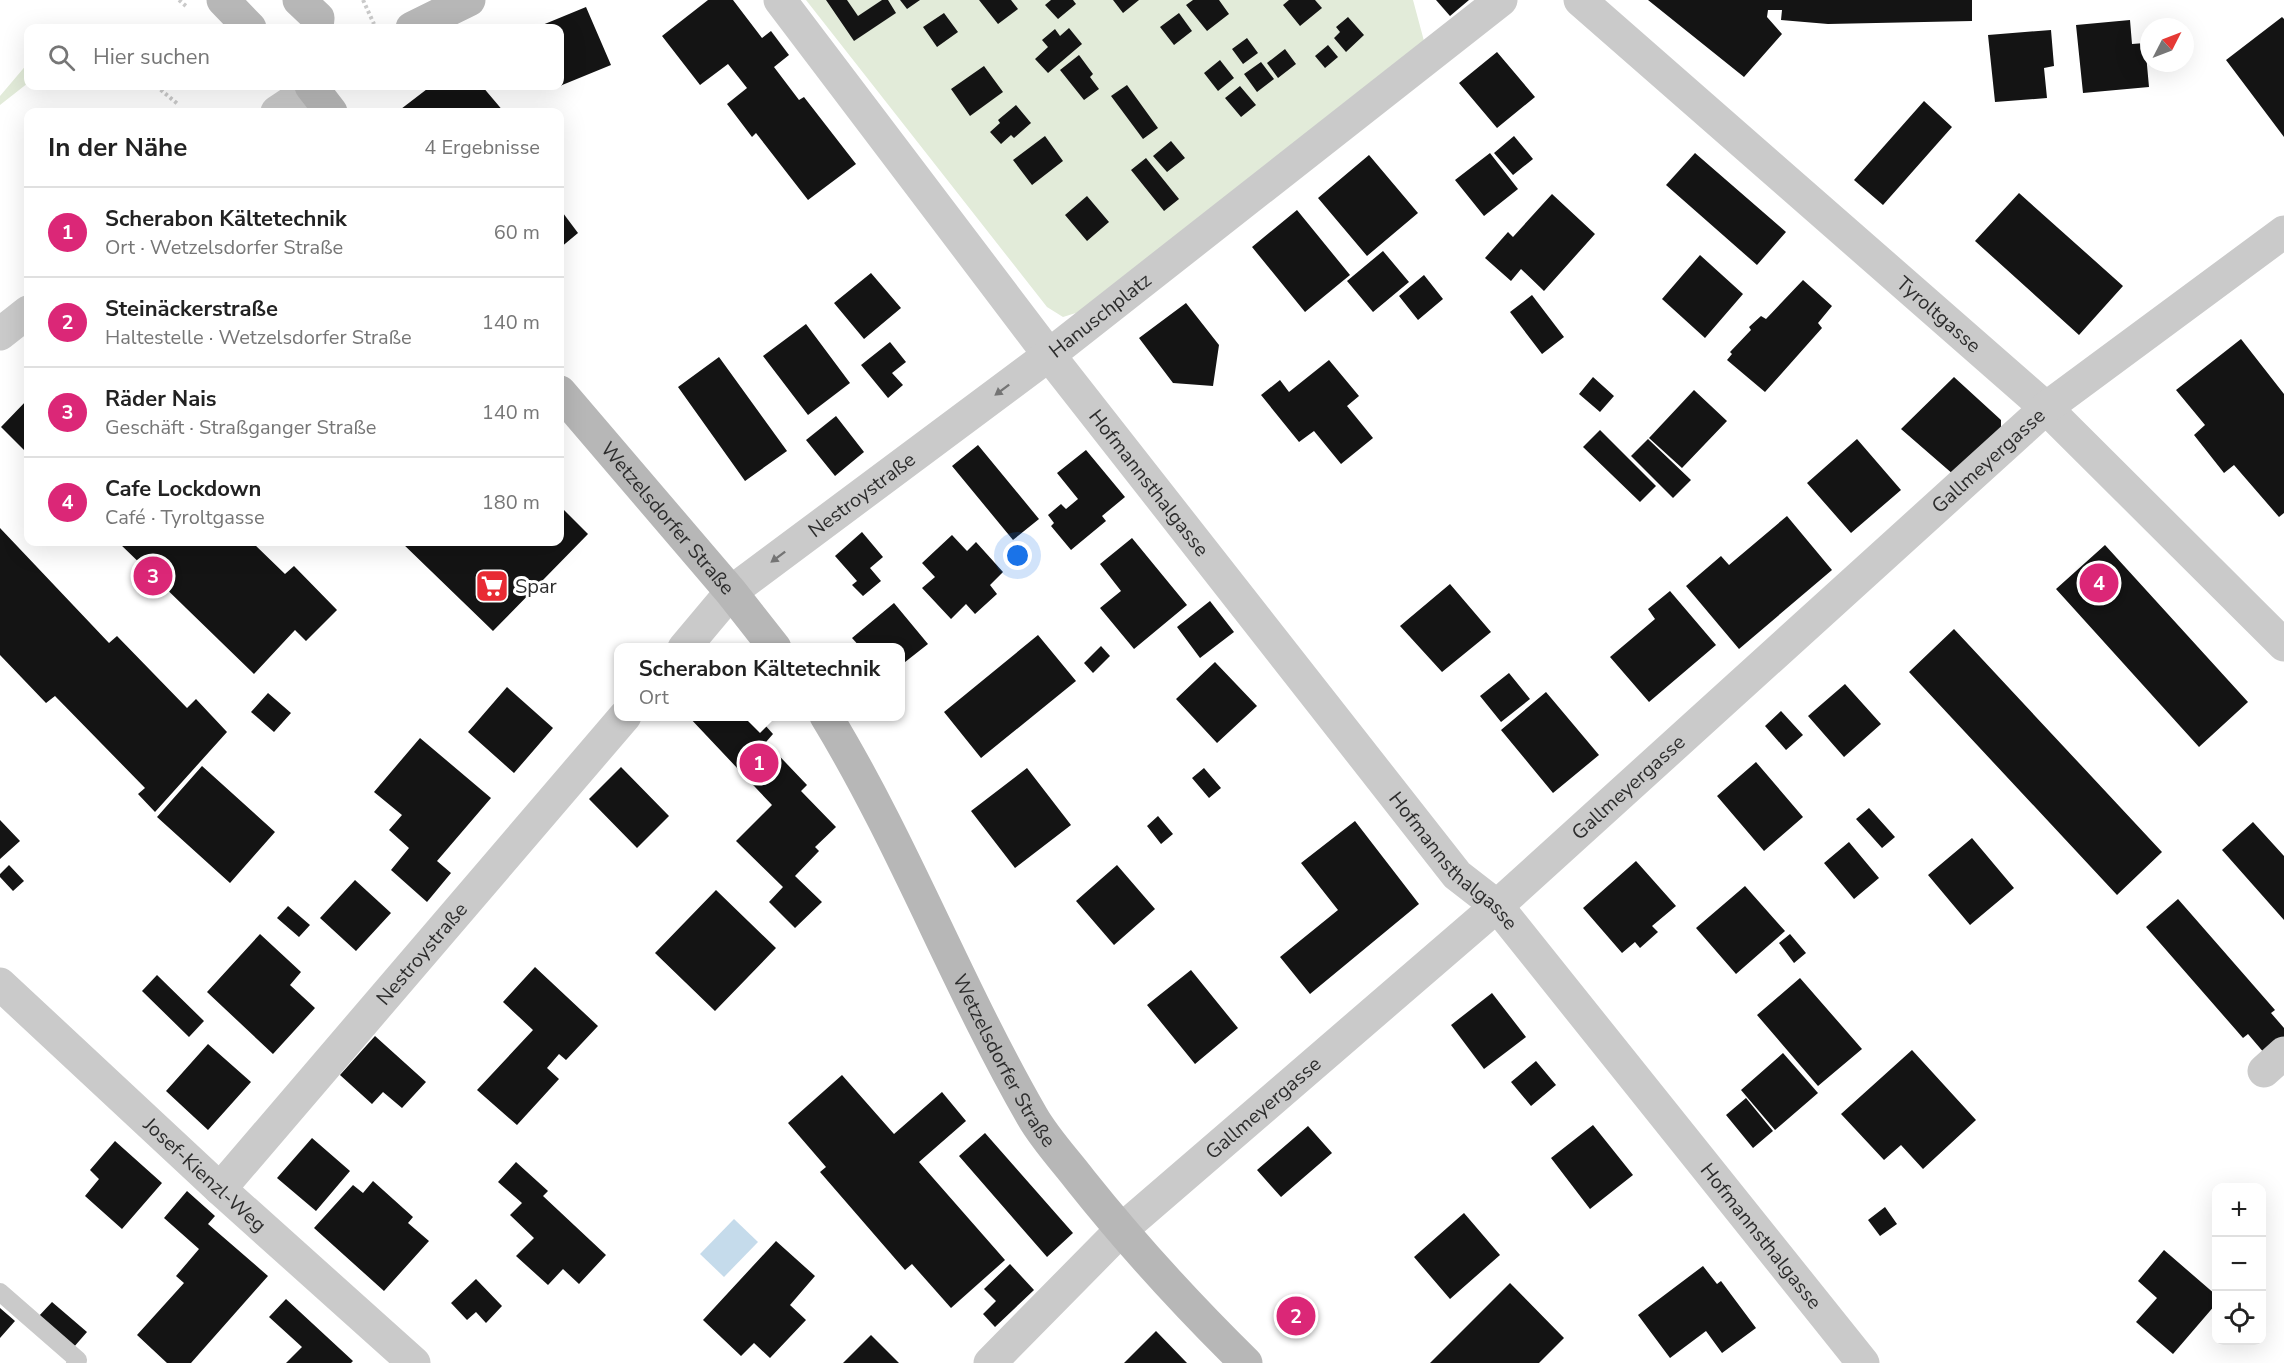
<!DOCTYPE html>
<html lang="de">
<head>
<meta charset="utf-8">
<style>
	body { margin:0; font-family:"Nunito Sans",sans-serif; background:#f6f6f6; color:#222 }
	.controls { position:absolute; right:18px; bottom:18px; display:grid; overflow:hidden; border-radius:12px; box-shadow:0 6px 24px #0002 }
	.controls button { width:54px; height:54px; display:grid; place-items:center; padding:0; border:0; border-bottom:2px solid #e0e0e0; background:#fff; color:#222; font:30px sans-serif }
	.compass { position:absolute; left:2140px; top:18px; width:54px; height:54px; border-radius:50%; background:#fff; box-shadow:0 6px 24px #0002; rotate:48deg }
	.you { position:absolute; left:1018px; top:556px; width:21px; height:21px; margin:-15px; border:4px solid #fff; border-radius:50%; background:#1a73e8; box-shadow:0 0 0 9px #1a73e833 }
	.badge { display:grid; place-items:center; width:39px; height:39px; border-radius:50%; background:#db2777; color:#fff; font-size:20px; font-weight:700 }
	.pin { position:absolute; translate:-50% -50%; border:3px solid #fff; box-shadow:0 2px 6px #0006 }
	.popup { position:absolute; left:614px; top:643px; width:291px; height:78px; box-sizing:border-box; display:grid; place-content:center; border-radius:12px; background:#fff; filter:drop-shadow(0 2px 4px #0005); font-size:20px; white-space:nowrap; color:#767676 }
	.popup b { font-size:22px; color:#222 }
	.popup::after { content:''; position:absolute; left:50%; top:100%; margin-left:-12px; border:12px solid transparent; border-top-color:#fff }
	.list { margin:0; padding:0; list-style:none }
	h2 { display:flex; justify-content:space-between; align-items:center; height:78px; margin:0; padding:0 24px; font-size:26px }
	h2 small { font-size:20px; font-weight:400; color:#767676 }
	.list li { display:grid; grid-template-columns:39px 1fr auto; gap:18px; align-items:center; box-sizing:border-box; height:90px; padding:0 24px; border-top:2px solid #e0e0e0 }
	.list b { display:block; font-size:22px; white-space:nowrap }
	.list p { margin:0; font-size:20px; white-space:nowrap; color:#767676 }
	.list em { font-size:20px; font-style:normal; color:#767676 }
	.icon { flex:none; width:33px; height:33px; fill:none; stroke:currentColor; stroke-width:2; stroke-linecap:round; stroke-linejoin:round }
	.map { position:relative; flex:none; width:2284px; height:1363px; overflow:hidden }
	.search { position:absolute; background:#fff; box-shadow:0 6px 24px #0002; left:24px; top:24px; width:540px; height:66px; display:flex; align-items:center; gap:15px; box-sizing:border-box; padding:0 21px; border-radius:12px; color:#767676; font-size:22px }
	.panel { position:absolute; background:#fff; box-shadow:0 6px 24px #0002; left:24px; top:108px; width:540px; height:438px; border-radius:12px }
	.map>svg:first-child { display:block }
	.green { fill:#e2ebd9 }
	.water { fill:#c5dbeb }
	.building { fill:#141414 }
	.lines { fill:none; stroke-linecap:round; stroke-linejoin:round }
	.path { stroke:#cacaca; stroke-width:4; stroke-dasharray:3 3; stroke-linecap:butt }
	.service { stroke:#cacaca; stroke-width:18 }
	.minor { stroke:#cacaca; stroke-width:33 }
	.tertiary { stroke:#cacaca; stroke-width:33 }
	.secondary { stroke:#b7b7b7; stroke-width:33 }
	.oneway { fill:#747474 }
	.labels { text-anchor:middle; stroke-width:6; stroke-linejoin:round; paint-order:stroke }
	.street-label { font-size:20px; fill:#2d2d2d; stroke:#fff }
	.poi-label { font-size:20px; fill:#2d2d2d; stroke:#fff; text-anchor:start }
</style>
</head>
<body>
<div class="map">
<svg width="2284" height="1363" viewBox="0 0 2284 1363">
	<rect width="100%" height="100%" fill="#fff"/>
	<path class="green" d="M806,0H1413L1424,41L1079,312L1063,317L1047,307Z
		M28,63V83L0,105V96Z"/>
	<path class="water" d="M734,1219L758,1242L724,1277L700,1254Z"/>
	<path class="building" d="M708,0H733L762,38L771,31L789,55L774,67L799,100L804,97L856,164L808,200L756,133L752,137L727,104L747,88L728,64L700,85L662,36Z
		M826,0H847L858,16L882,0H888L896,13L854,41Z
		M900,0H920L907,9Z
		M979,0H1011L1018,9L998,24Z
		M1051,0H1073L1076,4L1058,19L1045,5Z
		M1113,0H1139L1123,13Z
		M1193,0H1219L1229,14L1207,31L1186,5Z
		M1289,0H1315L1322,8L1300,26L1283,5Z
		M1436,0H1469L1450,16Z
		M1648,0H1972V21L1828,24L1781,20L1782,10H1768L1767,17L1782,34L1744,77Z
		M586,7L611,65L550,90L548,86H560V28H535Z
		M944,13L958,32L937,47L923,27Z
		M1179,13L1192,31L1174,45L1160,27Z
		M1348,17L1364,35L1346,52L1334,38L1340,32L1336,27Z
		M2282,17L2284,19V137L2226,60Z
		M2130,20L2132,44L2145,43L2149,87L2083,93L2076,25Z
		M1069,28L1082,44L1048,73L1035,59L1048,47L1042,40L1055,29L1060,36Z
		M2051,30L2054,66L2044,68L2047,98L1995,102L1988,35Z
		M1247,38L1258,53L1243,64L1232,49Z
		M1328,45L1338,57L1325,68L1315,56Z
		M1285,49L1296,64L1278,78L1267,63Z
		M1497,52L1535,97L1497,128L1459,83Z
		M1079,55L1093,74L1090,77L1099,89L1084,100L1060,70Z
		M1220,60L1234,78L1218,91L1204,73Z
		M1261,62L1274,79L1257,92L1244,74Z
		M984,66L1003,92L970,116L951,89Z
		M1127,85L1158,128L1143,139L1111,96Z
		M431,86H482L504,112H403L401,109Z
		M1240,86L1256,105L1241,117L1225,98Z
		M1924,101L1952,127L1883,205L1854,180Z
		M1016,105L1031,123L1014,138L1011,135L1001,144L990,132L1000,123L998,120Z
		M1045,136L1063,161L1032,185L1013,160Z
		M1514,136L1533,159L1513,175L1494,153Z
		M1171,141L1185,158L1167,172L1153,156Z
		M1490,153L1518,189L1484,216L1455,180Z
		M1695,153L1786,232L1757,265L1666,185Z
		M1369,155L1418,213L1367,256L1318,198Z
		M1146,158L1179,199L1164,211L1131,170Z
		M2019,193L2123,286L2079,335L1975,241Z
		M1552,194L1595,234L1544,291L1521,269L1511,281L1485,258L1508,232L1513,237Z
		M1087,196L1109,222L1087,241L1065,215Z
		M560,209L578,233L560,248Z
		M1297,210L1350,275L1305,312L1252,247Z
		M1383,251L1409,282L1373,312L1347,281Z
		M1700,255L1743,294L1705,338L1662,299Z
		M871,273L901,308L864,339L834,303Z
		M1424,275L1443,299L1418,320L1399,296Z
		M1803,280L1832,306L1818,323L1822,328L1765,392L1727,360L1732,354L1730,352L1751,330L1749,327L1761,316L1766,319Z
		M1532,295L1564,337L1542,354L1510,312Z
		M1186,303L1219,345L1213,386L1173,383L1139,338Z
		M806,324L850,383L808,415L763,356Z
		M2241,339L2284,394V513L2279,517L2234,465L2224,473L2194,435L2205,425L2176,390Z
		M890,342L906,362L892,373L903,385L888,398L861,365Z
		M719,357L787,451L745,481L678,387Z
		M1329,360L1359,396L1347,406L1373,438L1341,464L1314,431L1299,442L1261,395L1280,380L1289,392Z
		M1593,377L1614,396L1600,412L1579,394Z
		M1954,377L2001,420V436L1954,475L1901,429Z
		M1694,390L1727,421L1682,468L1649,438Z
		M28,399V454L1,427Z
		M836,416L864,452L835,476L806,440Z
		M1600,430L1656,486L1640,502L1583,447Z
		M1648,439L1691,480L1673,498L1631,456Z
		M1857,439L1901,490L1851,533L1807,483Z
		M978,445L1039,519L1013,540L952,466Z
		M1086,450L1125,497L1102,516L1106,521L1071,550L1051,526L1054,523L1048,515L1061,504L1066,509L1078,499L1057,473Z
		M560,506L588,534L493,631L401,542H560Z
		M1787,516L1832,570L1739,649L1686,586L1721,556L1729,565Z
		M0,528L109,643L117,636L187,708L196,699L227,732L155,812L138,794L145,788L55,696L46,703L0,655Z
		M862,532L883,557L870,568L881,581L863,596L852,585L857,581L835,556Z
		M952,535L967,551L976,542L1003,572L990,585L997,594L975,614L966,604L951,619L922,588L935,577L922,563Z
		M1132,538L1187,605L1134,649L1100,608L1121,591L1100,564Z
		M118,542H252L285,574L294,566L337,610L306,641L295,630L254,674Z
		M2105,545L2248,702L2199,747L2056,589Z
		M1450,584L1491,632L1442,672L1400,626Z
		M1670,591L1716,645L1649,702L1610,657L1655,619L1648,609Z
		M1210,601L1234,632L1200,658L1177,627Z
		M894,603L928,644L900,666V648H861L852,638Z
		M1954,629L2162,852L2117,895L1909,672Z
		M1038,635L1076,681L981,758L944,712Z
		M1101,646L1110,656L1093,673L1084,663Z
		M1215,662L1257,706L1217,743L1176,699Z
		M1509,673L1530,699L1501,722L1480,696Z
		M1845,684L1881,724L1844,757L1808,716Z
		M507,687L553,728L514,773L468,732Z
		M1546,692L1599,755L1553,793L1501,730Z
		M268,693L291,713L274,732L251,712Z
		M1781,711L1803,735L1786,750L1765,726Z
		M688,716H757L773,734L766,742L807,785L801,791L836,827L815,847L819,851L795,876L822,902L795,928L769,902L783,887L736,841L772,805Z
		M420,738L491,798L437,861L451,873L427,902L391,870L409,848L389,830L402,815L374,792Z
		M1756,762L1803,817L1764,851L1717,796Z
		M202,766L275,832L230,883L157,817Z
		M621,767L669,816L637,848L589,799Z
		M1027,768L1071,825L1015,868L971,811Z
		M1204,768L1221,788L1209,798L1192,778Z
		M1869,808L1895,837L1882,848L1856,819Z
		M1158,816L1173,834L1161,844L1147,826Z
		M0,820L20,841L0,859Z
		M1355,821L1419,904L1310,994L1280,957L1338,910L1301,863Z
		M2253,822L2284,856V920L2222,850Z
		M1972,838L2014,888L1970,925L1928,875Z
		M1849,842L1879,878L1854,899L1824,863Z
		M1636,861L1676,906L1652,926L1658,932L1640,948L1635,942L1622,953L1583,908Z
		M9,865L24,881L13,891L0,877V874Z
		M1117,865L1155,909L1114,945L1076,901Z
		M355,880L391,913L356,951L320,918Z
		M1745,886L1785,931L1736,974L1696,928Z
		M716,890L776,948L715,1011L655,953Z
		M2178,899L2275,1010L2271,1013L2284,1028V1037L2265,1054L2248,1034L2243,1038L2146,927Z
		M288,906L310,925L299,937L277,918Z
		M260,934L301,972L290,985L315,1008L273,1054L207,992Z
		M1790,934L1806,953L1794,963L1779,943Z
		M535,967L598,1026L566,1060L559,1054L547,1068L559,1079L517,1125L477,1090L533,1030L503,1002Z
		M1191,970L1238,1028L1195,1064L1147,1005Z
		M157,975L204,1021L189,1037L142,991Z
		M1800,978L1862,1049L1818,1086L1757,1015Z
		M1492,993L1526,1037L1484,1069L1451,1025Z
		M375,1036L426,1082L402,1108L383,1092L372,1104L340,1075Z
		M208,1044L251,1082L208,1130L166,1091Z
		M1912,1050L1976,1120L1923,1169L1901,1145L1884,1160L1841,1114Z
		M1783,1053L1818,1093L1775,1130L1741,1090Z
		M1536,1061L1556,1085L1531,1106L1511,1082Z
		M842,1075L894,1134L942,1092L966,1121L919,1162L1005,1260L951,1308L912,1264L905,1270L820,1172L826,1167L788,1123Z
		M1746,1098L1773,1131L1753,1148L1726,1115Z
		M1593,1125L1633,1175L1590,1209L1551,1158Z
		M1308,1126L1332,1153L1281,1197L1257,1170Z
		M985,1133L1073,1233L1047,1257L959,1156Z
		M312,1138L350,1171L316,1211L277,1178Z
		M115,1141L162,1183L122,1229L85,1196L99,1179L90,1170Z
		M516,1162L548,1191L543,1196L606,1255L579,1284L563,1269L548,1285L516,1256L534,1238L510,1215L522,1203L498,1182Z
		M373,1181L413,1217L408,1223L429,1241L384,1291L314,1228L353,1185L363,1193Z
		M187,1191L215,1216L208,1224L268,1276L191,1363H167L137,1335L184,1283L176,1276L199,1249L164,1218Z
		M1885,1207L1897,1224L1880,1236L1868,1220Z
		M1464,1213L1500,1255L1450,1299L1414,1257Z
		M776,1241L815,1276L790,1305L806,1320L770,1358L754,1343L741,1356L703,1320Z
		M2164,1250L2216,1295V1304L2173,1354L2136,1322L2157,1298L2138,1281Z
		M1010,1264L1034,1290L995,1327L983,1314L996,1301L984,1289Z
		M1703,1266L1717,1284L1721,1281L1756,1328L1722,1353L1706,1331L1670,1358L1638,1315Z
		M476,1279L502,1306L486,1323L476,1312L467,1320L451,1303Z
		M1510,1283L1564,1338L1539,1363H1430Z
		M286,1299L353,1361L351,1363H286L302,1347L269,1317Z
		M52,1302L87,1332L73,1348L38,1317Z
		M0,1308L15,1321L0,1338Z
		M1156,1331L1187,1363H1124Z
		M871,1335L899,1363H843Z"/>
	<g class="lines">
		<path class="path" d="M179,0L186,6
			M363,0L374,24
			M156,86L179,105"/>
		<path class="service" d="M0,1292L78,1360L75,1363"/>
		<g class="minor">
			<path id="s1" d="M780,0L1049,355L1501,0"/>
			<path id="s2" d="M1580,0L2046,408L2284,645"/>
			<path id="s3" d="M684,648L731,592L1049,355L1457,875L1497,906L1863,1363"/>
			<path id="s4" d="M0,984L220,1189L414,1363"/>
			<path d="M2264,1071L2284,1053"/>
			<path id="s5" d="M220,1189L625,716"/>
			<path id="s6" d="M990,1363L1120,1231L1497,906L2046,408L2284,232"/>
		</g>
		<path class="tertiary" d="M277,112L313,88
			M0,334L28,312"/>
		<g class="secondary">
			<path d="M223,0L250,28"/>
			<path d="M299,0L318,18L317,28"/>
			<path d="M412,28L469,0"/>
			<path d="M311,86L331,112"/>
			<path id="s7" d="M560,392L731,592L775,648"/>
			<path id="s8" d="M826,716C904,844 957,986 1032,1116C1045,1139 1065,1160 1081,1181C1132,1245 1188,1306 1246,1363"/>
		</g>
	</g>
	<defs><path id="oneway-solid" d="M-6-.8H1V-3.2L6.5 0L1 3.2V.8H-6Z" transform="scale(1.5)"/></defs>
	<g class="oneway">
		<use href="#oneway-solid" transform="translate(1002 390) rotate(143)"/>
		<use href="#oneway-solid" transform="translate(778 557) rotate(143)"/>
	</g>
	<defs>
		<symbol id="supermarket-square" viewBox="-11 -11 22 22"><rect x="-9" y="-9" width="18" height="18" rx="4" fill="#e82a33" stroke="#fff"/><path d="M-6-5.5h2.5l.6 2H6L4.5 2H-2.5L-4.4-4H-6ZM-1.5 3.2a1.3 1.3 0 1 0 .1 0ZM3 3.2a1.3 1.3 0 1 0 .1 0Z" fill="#fff"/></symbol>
	</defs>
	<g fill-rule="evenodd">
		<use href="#supermarket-square" x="473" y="567" width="38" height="38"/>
	</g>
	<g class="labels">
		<g class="street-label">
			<text dy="7" stroke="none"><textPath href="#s1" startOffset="510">Hanuschplatz</textPath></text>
			<text dy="7" stroke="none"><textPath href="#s2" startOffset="477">Tyroltgasse</textPath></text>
			<text dy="7" stroke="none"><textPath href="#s6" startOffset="1346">Gallmeyergasse</textPath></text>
			<text dy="7" stroke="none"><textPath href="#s3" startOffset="632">Hofmannsthalgasse</textPath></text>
			<text dy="7" stroke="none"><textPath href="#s3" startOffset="236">Nestroystraße</textPath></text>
			<text dy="7" stroke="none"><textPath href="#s7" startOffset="166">Wetzelsdorfer Straße</textPath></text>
			<text dy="7" stroke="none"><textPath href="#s6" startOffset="860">Gallmeyergasse</textPath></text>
			<text dy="7" stroke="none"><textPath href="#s3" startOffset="1118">Hofmannsthalgasse</textPath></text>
			<text dy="7" stroke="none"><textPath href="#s5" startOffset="310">Nestroystraße</textPath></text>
			<text dy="7" stroke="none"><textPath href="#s8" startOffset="388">Wetzelsdorfer Straße</textPath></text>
			<text dy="7" stroke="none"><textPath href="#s6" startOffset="374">Gallmeyergasse</textPath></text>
			<text dy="7" stroke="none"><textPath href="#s4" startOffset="280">Josef-Kienzl-Weg</textPath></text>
			<text dy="7" stroke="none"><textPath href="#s3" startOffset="1604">Hofmannsthalgasse</textPath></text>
		</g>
		<g class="poi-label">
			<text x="515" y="593">Spar</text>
		</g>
	</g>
</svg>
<div class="controls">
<button>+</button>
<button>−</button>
<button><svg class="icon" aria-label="locate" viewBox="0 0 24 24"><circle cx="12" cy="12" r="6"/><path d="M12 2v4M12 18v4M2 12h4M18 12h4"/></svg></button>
</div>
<svg class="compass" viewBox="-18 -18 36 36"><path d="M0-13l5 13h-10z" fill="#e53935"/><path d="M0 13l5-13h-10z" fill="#767676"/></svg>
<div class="you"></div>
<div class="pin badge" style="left:759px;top:763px">1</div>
<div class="popup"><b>Scherabon Kältetechnik</b>Ort</div>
<div class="pin badge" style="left:1296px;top:1316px">2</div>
<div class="pin badge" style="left:153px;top:576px">3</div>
<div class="pin badge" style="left:2099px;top:583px">4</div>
<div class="search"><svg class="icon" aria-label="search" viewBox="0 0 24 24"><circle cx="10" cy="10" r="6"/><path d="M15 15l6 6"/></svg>Hier suchen</div>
<section class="panel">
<h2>In der Nähe<small>4 Ergebnisse</small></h2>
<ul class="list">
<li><span class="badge">1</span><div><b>Scherabon Kältetechnik</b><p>Ort · Wetzelsdorfer Straße</p></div><em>60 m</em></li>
<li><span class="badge">2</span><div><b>Steinäckerstraße</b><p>Haltestelle · Wetzelsdorfer Straße</p></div><em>140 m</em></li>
<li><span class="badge">3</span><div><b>Räder Nais</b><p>Geschäft · Straßganger Straße</p></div><em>140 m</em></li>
<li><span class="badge">4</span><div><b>Cafe Lockdown</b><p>Café · Tyroltgasse</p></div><em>180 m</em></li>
</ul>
</section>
</div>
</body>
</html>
